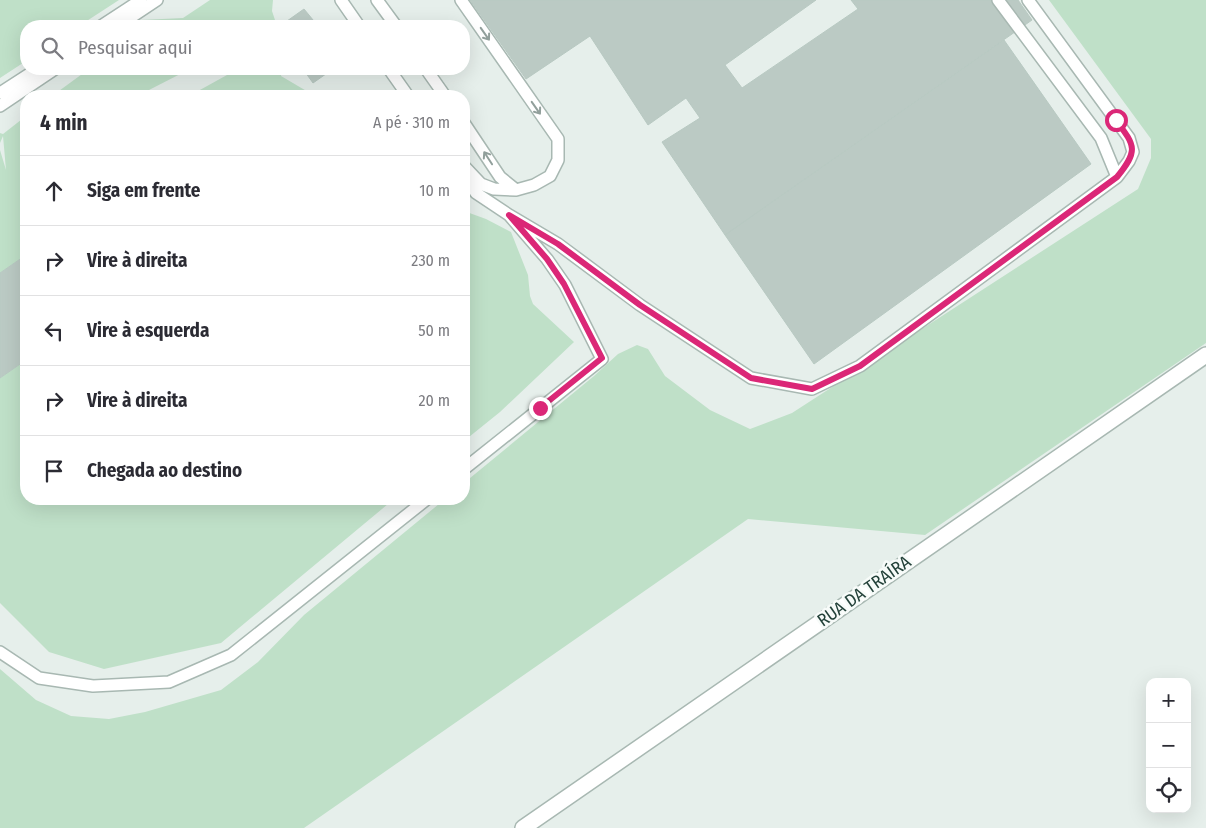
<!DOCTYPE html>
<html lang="pt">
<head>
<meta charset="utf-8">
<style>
	body { margin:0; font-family:"Fira Sans Condensed",sans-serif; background:#f7f7f7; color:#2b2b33 }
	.controls { position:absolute; right:15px; bottom:15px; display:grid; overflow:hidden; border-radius:10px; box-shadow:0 5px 20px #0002 }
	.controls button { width:45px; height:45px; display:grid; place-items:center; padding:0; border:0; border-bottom:1px solid #e1e1e2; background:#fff; color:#2b2b33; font:25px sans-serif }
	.stop { position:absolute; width:15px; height:15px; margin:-11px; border:4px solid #db2777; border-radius:50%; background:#fff }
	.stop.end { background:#db2777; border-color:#fff; box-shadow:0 1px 5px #0008 }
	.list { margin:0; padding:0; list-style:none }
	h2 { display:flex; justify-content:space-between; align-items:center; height:65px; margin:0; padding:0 20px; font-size:21px }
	h2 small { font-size:16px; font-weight:400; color:#7c7c81 }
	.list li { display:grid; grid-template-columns:32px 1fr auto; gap:15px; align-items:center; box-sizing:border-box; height:70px; padding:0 20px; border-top:1px solid #e1e1e2 }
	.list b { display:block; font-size:19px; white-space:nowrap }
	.list em { font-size:16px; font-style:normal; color:#7c7c81 }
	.icon { flex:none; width:28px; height:28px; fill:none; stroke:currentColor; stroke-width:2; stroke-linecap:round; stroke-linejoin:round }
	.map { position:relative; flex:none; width:1206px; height:828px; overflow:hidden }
	.search { position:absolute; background:#fff; box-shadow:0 5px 20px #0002; left:20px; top:20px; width:450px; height:55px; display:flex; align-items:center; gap:12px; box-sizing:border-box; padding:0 18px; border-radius:20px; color:#7c7c81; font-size:19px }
	.panel { position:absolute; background:#fff; box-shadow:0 5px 20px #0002; left:20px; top:90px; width:450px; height:415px; border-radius:20px }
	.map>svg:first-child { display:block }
	.green { fill:#bfe0c8 }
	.building { fill:#bbcac4; stroke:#b8c9c2 }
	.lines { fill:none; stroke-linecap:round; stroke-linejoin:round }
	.service-casing { stroke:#a8b8b2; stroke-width:14 }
	.minor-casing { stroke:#a8b8b2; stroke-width:18 }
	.service { stroke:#fff; stroke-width:11 }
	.minor { stroke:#fff; stroke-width:15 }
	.oneway { stroke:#92a09c }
	.route { stroke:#db2777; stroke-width:6 }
	.labels { text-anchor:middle; stroke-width:5; stroke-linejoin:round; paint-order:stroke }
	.street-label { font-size:18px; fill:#24423a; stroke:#f7fbf9 }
</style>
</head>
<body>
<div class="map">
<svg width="1206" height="828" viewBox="0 0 1206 828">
	<rect width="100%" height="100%" fill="#e6efeb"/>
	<path class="green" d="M0,0H119L79,26H26V61L0,78Z
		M210,0H273L272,11L277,26H134L141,20L183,18Z
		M1049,0H1206V343L925,535L748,519L304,828H0V669L36,700L71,716L109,719L145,712L221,690L258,662L304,615L445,499H464V483L594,376L618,354L637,345L648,349L665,376L710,410L750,429L792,413L1138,189L1151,158V139Z
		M89,69H190L149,90L145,96H52Z
		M232,69H282L281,76L315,96H189L227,75Z
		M26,116V255L0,273V150L6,170L3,136L0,143V133L3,134Z
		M464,211L486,219L511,232L528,275L530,296L533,304L574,342L500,412L464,441Z
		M26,360V499H394L221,643L104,669L49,652L0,603V378Z"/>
	<path class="building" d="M470,0H816L725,65L742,88L858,9L851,0H1018L1032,20L725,235L662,142L700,118L686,98L648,125L590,36L526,79Z
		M304,9L318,26H280Z
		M1004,40L1091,164L814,364L725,235Z
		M303,69H333L313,83Z
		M26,255V360L0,378V273Z"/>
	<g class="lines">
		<defs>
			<path id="service" d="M341,0L359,26
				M377,0L396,26
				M461,0L558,139V160L550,176L534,185L516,190L494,189L481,184L464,166
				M1028,0L1129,138L1133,152L1129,161L1117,177
				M101,26L141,0
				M118,26L157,0
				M389,69L408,96
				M426,69L445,96
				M0,93L37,69
				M0,106L55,69
				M464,123L500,177L516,190
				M464,175L476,193L509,215L547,259L565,285L602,359L464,469
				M509,215L558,244L640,305L751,378L812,389L860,366L1117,177L1101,138L998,0
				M0,652L39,678L93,686L169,682L231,655L427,499"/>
			<path id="minor" d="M523,828L1206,355"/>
		</defs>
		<use href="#service" class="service-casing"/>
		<use href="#minor" class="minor-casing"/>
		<use href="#service" class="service"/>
		<use href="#minor" class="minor"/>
	</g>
	<defs><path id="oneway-shaft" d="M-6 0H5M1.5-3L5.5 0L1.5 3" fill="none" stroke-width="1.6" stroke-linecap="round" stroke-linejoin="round" transform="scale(1.25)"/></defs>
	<g class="oneway">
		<use href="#oneway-shaft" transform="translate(485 34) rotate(55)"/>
		<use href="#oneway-shaft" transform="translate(536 108) rotate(55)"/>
		<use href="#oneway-shaft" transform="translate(488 158) rotate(-123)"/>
	</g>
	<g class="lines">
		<path class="route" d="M540,408L602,358L564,284L547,259L509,215L558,244L640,305L751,378L812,389L860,366L1117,177C1139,150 1135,146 1116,120"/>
	</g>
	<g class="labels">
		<g class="street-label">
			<text transform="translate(864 591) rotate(-35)" y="6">RUA DA TRAÍRA</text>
		</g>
	</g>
</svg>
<div class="controls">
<button>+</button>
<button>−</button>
<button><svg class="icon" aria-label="locate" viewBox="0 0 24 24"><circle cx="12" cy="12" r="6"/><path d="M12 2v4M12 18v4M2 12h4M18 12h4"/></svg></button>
</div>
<div class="stop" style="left:1116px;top:120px"></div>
<div class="stop end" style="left:540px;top:408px"></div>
<div class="search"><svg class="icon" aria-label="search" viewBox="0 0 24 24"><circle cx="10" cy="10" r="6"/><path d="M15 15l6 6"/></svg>Pesquisar aqui</div>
<section class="panel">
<h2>4 min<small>A pé · 310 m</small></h2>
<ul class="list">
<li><svg class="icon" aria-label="ahead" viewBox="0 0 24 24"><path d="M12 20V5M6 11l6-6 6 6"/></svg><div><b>Siga em frente</b></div><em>10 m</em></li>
<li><svg class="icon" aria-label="right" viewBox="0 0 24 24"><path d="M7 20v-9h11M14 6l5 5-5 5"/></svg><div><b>Vire à direita</b></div><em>230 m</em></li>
<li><svg class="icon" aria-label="left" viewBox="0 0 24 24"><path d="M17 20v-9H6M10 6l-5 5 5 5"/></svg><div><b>Vire à esquerda</b></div><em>50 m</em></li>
<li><svg class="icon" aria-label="right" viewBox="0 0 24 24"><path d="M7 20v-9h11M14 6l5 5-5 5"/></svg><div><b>Vire à direita</b></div><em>20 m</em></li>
<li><svg class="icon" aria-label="arrive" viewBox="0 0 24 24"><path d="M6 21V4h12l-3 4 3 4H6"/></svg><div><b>Chegada ao destino</b></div></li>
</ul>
</section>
</div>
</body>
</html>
